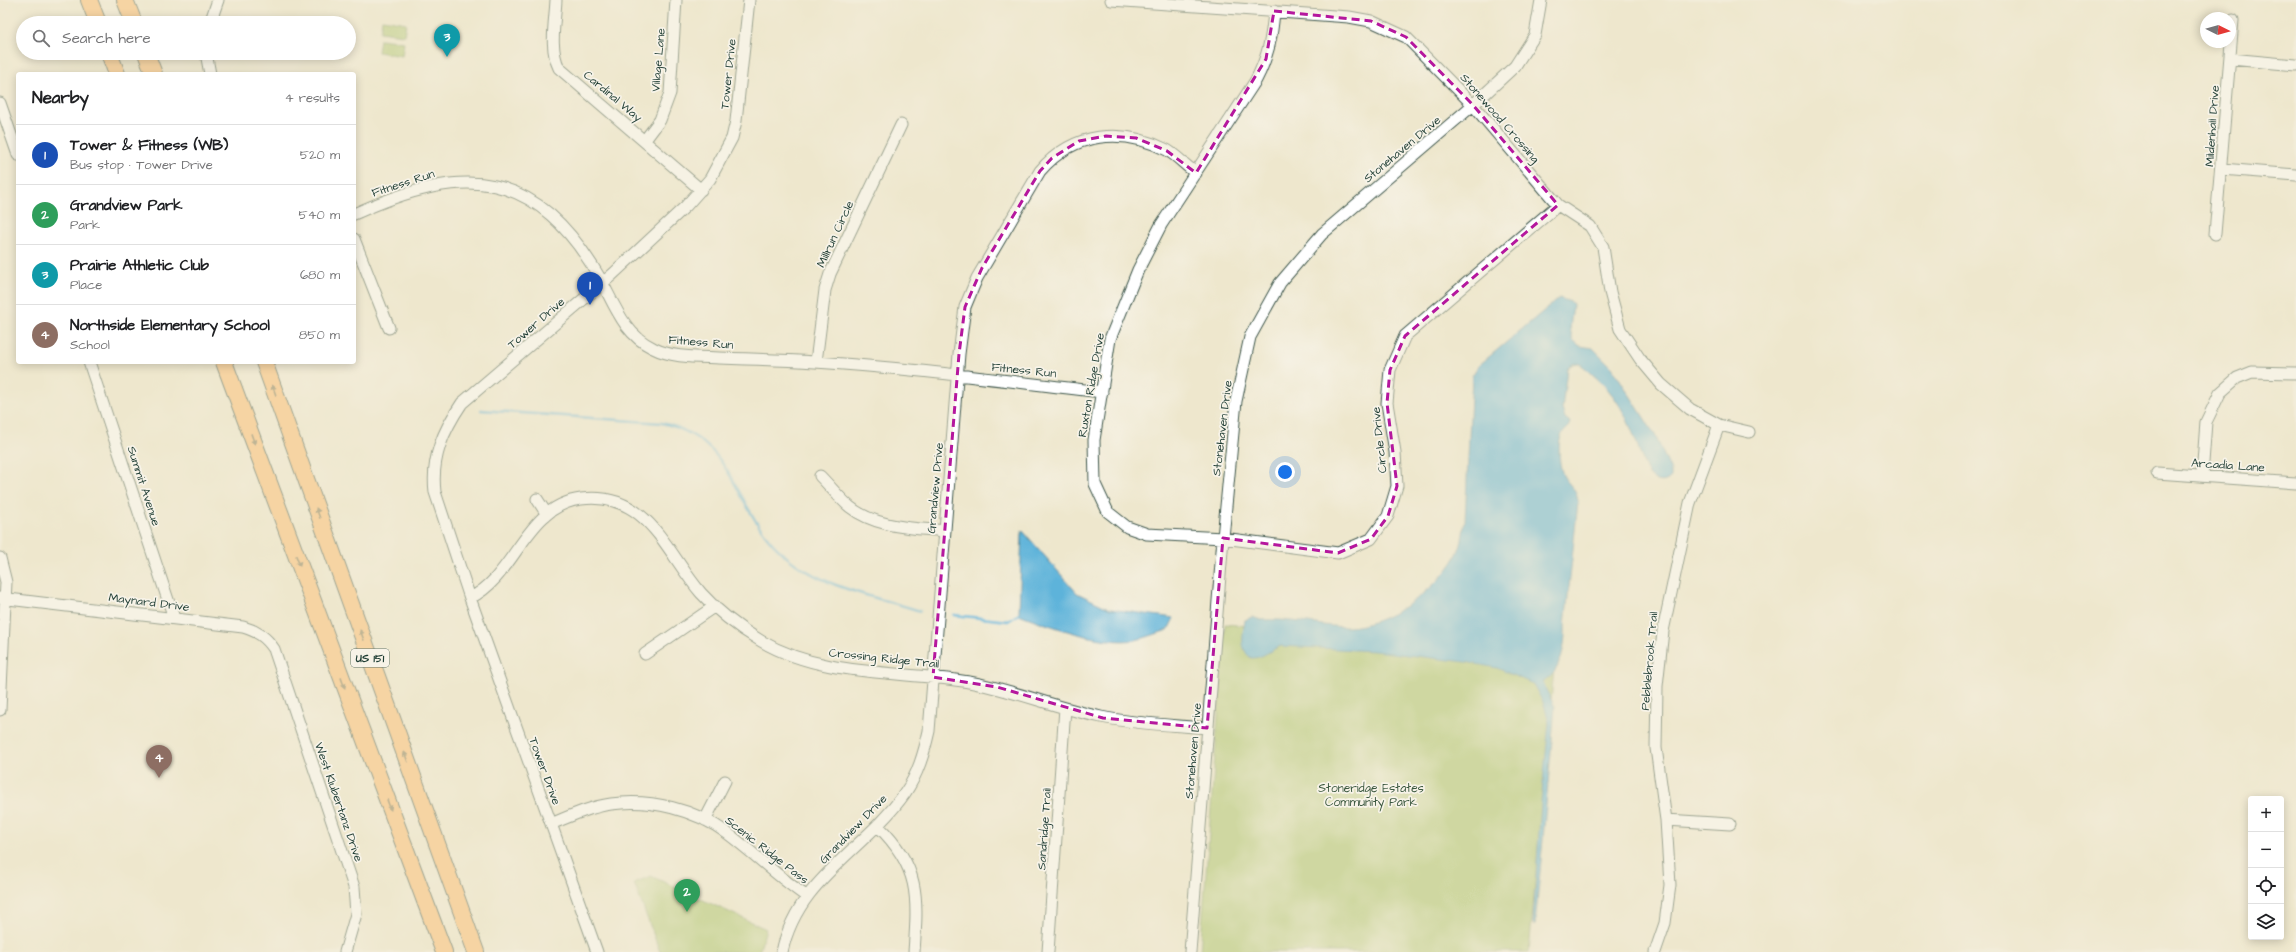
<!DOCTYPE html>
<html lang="en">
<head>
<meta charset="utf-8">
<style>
	body { margin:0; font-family:"Architects Daughter",sans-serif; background:#f2f2f2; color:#202124 }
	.controls { position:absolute; right:12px; bottom:12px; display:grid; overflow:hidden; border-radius:4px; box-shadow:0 2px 10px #0003 }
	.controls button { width:36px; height:36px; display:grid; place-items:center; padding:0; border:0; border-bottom:1px solid #e0e0e0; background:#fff; color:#202124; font:20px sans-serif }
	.compass { position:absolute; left:2200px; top:12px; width:36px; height:36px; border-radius:50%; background:#fff; box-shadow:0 2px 10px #0003; rotate:95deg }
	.you { position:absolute; left:1285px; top:472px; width:14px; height:14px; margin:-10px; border:3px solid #fff; border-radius:50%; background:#1a73e8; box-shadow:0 0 0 6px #1a73e833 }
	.badge { display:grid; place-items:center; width:26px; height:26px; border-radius:50%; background:#2563eb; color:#fff; font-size:13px; font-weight:700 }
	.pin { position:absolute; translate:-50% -33px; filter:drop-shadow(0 1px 2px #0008) }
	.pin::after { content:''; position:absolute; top:21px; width:14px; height:12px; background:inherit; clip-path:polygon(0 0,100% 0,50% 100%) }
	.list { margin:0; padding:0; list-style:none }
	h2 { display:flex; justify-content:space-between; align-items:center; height:52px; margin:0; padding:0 16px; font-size:17px }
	h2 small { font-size:13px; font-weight:400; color:#757577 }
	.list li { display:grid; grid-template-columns:26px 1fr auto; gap:12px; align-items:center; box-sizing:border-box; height:60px; padding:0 16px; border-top:1px solid #e0e0e0 }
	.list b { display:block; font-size:15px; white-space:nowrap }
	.list p { margin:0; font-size:13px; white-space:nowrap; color:#757577 }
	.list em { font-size:13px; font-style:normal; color:#757577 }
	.icon { flex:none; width:22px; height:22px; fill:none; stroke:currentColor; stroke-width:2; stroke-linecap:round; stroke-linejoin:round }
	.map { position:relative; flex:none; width:2296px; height:952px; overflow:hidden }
	.search { position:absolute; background:#fff; box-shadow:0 2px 10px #0003; left:16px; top:16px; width:340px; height:44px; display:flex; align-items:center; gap:10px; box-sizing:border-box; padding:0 14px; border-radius:22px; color:#757577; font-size:15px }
	.panel { position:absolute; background:#fff; box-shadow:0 2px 10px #0003; left:16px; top:72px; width:340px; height:292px; border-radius:4px }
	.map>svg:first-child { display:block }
	.green { fill:#a9c46b; stroke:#648050 }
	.water { fill:#5db3da; stroke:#3e7887 }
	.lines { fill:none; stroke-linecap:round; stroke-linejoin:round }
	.stream { stroke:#5db3da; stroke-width:2.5 }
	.minor-casing { stroke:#3e564b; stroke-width:13 }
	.highway-casing { stroke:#3e564b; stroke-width:18 }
	.minor { stroke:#fff; stroke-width:11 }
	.highway { stroke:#febc70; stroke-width:16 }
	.oneway { fill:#83764f }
	.marked { fill:none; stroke:#b5179e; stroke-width:3; stroke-dasharray:8 5; stroke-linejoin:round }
	.labels { text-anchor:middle; stroke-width:3.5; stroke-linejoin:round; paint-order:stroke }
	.shield { fill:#f7f3e8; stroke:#60746a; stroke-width:1 }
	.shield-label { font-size:11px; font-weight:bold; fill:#1f3d34 }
	.street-label { font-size:12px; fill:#1f3d34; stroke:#f7f3e8 }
	.park-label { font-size:12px; fill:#3b583f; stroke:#f7f3e8 }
</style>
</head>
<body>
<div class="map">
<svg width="2296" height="952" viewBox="0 0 2296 952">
	<rect width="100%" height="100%" fill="#f7f3e8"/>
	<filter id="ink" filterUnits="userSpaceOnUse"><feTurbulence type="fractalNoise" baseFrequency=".025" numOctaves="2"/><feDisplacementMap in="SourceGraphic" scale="8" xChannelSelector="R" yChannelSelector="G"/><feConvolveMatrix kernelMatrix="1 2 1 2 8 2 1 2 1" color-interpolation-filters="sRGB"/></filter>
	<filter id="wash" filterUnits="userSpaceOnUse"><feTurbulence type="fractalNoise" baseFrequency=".012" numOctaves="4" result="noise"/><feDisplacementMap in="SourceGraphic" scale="16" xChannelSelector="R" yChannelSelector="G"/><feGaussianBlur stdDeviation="0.9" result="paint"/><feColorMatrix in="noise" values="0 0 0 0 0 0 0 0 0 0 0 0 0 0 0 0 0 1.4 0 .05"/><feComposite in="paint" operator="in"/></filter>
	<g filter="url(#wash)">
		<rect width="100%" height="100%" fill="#eee7cd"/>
		<path class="green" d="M382,19L406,23L404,35L380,32Z
			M380,39L404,42L402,56L378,52Z
			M1570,486L1529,952H1200L1225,624L1463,644Z
			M651,876L766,929L759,952H660L634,883Z"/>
		<path class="water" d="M1559,298L1571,302L1573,304L1570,329L1573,340L1580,346L1593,348L1612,367L1655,435L1671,471V477C1664,485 1655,482 1648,474C1632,433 1627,403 1591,373C1582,366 1577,357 1567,369L1562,409L1565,418L1570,422C1569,428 1566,428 1563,432C1557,440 1559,463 1562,472C1564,482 1577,487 1578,502L1565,625C1566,643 1561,675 1542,682L1555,707L1535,926L1533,923L1541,802L1549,723L1544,704L1533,684L1497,668L1466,662L1374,651L1281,646C1272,649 1261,659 1251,658C1239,649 1243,634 1245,620L1252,617L1261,620C1289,618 1318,626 1346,627C1385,627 1438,590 1456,556C1462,545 1463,533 1465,521L1472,376L1478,366Z
			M1022,530L1077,593L1110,609L1174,618L1168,630C1157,633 1146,638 1135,640C1101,645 1050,626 1019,614Z"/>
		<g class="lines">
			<path class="stream" d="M481,410L662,423C737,441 732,507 781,552C818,587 873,596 920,611
				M954,615L1008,621L1019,614"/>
		</g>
	</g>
	<g filter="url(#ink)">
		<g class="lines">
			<defs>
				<path id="minor" d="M556,0C555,22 549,48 559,68L701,190
					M1111,0L1349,17L1371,21L1406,37L1473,105L1558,205L1590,226L1603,247L1610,292L1620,329L1640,359L1661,384L1690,409L1719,425L1749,432
					M1274,11C1272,37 1268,57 1256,80L1161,225L1138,270L1110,339L1094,440L1095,484L1108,512L1127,527L1147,534L1223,538L1338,553L1371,539L1388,516L1397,486L1395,452L1387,403L1390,370L1405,336L1558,205
					M210,23L218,0
					M206,53L210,74
					M2230,59L2296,65
					M0,103L18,155
					M645,140L660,120L670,93L676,0
					M2222,169L2296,175
					M354,214C465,164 536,167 601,280C615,306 625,335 653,348C672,358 698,357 719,358C751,359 783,360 815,362C911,368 1006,381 1102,392
					M2215,234L2233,20
					M354,239L389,328
					M89,362L174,618
					M816,362L825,290L830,274L901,125
					M2157,473L2296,483
					M820,476C830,486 839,498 850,507C876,528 914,528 945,531
					M2202,476L2206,422L2220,393L2237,378L2252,372L2296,373
					M537,499L546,513
					M0,558L6,582L0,710
					M0,598L243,627C257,631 266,637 274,649L354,887L356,914L345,952
					M470,598C516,576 525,506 581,499C648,491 665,551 701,593C718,612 739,628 761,641C824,678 900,670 969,682C1014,690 1056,708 1101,717C1135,724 1173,725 1207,728
					M645,654L715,606
					M705,820L725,781
					M1666,820L1730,824
					M551,824C570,816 590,807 611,804C650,798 696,810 727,833C754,853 778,877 806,896
					M878,826C920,867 918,896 914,952
					M597,952L470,598L435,492C431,458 443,431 462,403L612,275L686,206L710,179L732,138L736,121L749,0
					M782,952C797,879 865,850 905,793C918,774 924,753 929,731L959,354L965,307L977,278L1040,171C1073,132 1122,127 1167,150C1177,156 1186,166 1196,173
					M1048,952L1065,708
					M1190,952L1223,538L1236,401L1250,337L1280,283L1322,234L1473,105L1515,66L1535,35L1541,0
					M1655,952L1665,923L1670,885L1666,820L1656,748L1657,686L1663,631L1690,503L1719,425"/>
				<path id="highway" d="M89,0L98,23
					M125,0L134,23
					M109,53L117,74
					M146,53L154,74
					M224,362L444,952
					M264,362L476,952"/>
			</defs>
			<use href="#minor" class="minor-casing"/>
			<use href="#highway" class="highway-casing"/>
			<use href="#minor" class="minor"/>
			<use href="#highway" class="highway"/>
		</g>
		<defs><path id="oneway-solid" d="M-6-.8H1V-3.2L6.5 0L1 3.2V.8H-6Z"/></defs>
		<g class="oneway">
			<use href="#oneway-solid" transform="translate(274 390) rotate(-110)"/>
			<use href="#oneway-solid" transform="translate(253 439) rotate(70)"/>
			<use href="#oneway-solid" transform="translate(318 513) rotate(-110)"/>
			<use href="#oneway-solid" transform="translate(298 561) rotate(70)"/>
			<use href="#oneway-solid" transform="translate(362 635) rotate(-110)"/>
			<use href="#oneway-solid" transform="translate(343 683) rotate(70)"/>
			<use href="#oneway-solid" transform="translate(406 757) rotate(-110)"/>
			<use href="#oneway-solid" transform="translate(389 805) rotate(70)"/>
		</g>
	</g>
	<path d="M0 0H2296V952H0ZM1274,11L1371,21L1406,37L1473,105L1558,205L1405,336L1390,370L1387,403L1397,486L1388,516L1371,539L1338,553L1223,538L1207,728L1103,718L997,687L933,677L959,354L965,307L982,268L1040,171L1052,158L1079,141L1106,136L1136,138L1167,151L1196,173L1266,59Z" fill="#eee7cd" fill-opacity=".55" fill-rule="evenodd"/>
	<path class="marked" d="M1274,11L1371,21L1406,37L1473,105L1558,205L1405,336L1390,370L1387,403L1397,486L1388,516L1371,539L1338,553L1223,538L1207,728L1103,718L997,687L933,677L959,354L965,307L982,268L1040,171L1052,158L1079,141L1106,136L1136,138L1167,151L1196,173L1266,59Z"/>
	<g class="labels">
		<rect class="shield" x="351" y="649" width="38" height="18" rx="3"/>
		<g class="shield-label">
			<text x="370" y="662">US 151</text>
		</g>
		<g class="street-label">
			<text transform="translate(658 60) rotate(-85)" y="4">Village Lane</text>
			<text transform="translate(728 74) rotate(-84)" y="4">Tower Drive</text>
			<text transform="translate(613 96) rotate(40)" y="4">Cardinal Way</text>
			<text transform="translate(1500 118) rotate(49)" y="4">Stonewood Crossing</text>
			<text transform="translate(2212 126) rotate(-86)" y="4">Mildenhall Drive</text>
			<text transform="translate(1402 149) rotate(-40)" y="4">Stonehaven Drive</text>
			<text transform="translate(403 183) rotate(-18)" y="4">Fitness Run</text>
			<text transform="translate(835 234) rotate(-65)" y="4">Millrun Circle</text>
			<text transform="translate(536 323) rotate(-41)" y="4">Tower Drive</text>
			<text transform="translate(701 342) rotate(5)" y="4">Fitness Run</text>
			<text transform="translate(1024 370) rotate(6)" y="4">Fitness Run</text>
			<text transform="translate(1091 385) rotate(-80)" y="4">Ruxton Ridge Drive</text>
			<text transform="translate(1222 428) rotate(-83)" y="4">Stonehaven Drive</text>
			<text transform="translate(1379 440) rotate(-96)" y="4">Circle Drive</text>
			<text transform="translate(2228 465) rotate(4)" y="4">Arcadia Lane</text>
			<text transform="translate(144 486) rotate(72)" y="4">Summit Avenue</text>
			<text transform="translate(935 488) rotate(-85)" y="4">Grandview Drive</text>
			<text transform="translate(149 602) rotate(7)" y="4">Maynard Drive</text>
			<text transform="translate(884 658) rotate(6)" y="4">Crossing Ridge Trail</text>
			<text transform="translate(1649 661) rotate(-85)" y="4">Pebblebrook Trail</text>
			<text transform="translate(1193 751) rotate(-85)" y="4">Stonehaven Drive</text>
			<text transform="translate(545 771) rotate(70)" y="4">Tower Drive</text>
			<text transform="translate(339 802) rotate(71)" y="4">West Klubertanz Drive</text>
			<text transform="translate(853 829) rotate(-46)" y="4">Grandview Drive</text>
			<text transform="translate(1044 829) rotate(-86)" y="4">Sandridge Trail</text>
			<text transform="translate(767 850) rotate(38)" y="4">Scenic Ridge Pass</text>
		</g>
		<g class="park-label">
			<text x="1371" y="792">Stoneridge Estates<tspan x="1371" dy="14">Community Park</tspan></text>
		</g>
	</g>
</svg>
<div class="controls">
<button>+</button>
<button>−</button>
<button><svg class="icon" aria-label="locate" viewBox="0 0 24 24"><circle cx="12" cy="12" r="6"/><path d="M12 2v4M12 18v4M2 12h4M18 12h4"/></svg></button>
<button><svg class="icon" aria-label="layers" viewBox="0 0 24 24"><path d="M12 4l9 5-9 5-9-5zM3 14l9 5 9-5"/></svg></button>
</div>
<svg class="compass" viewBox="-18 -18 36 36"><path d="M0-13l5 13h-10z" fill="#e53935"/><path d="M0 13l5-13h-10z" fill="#757577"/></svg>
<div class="you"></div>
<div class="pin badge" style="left:590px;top:305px;background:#1a4fb4">1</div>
<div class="pin badge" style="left:687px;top:912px;background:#2e9e5b">2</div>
<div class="pin badge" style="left:447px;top:57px;background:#0f9aa8">3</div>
<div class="pin badge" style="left:159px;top:778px;background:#8d6e63">4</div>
<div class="search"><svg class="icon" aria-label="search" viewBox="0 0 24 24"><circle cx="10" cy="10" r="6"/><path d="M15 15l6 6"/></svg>Search here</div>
<section class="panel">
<h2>Nearby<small>4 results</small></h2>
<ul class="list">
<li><span class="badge" style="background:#1a4fb4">1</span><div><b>Tower &amp; Fitness (WB)</b><p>Bus stop · Tower Drive</p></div><em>520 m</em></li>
<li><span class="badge" style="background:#2e9e5b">2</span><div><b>Grandview Park</b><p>Park</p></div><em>540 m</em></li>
<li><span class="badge" style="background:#0f9aa8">3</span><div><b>Prairie Athletic Club</b><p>Place</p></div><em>680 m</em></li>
<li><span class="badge" style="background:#8d6e63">4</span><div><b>Northside Elementary School</b><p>School</p></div><em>850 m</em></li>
</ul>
</section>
</div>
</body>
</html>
